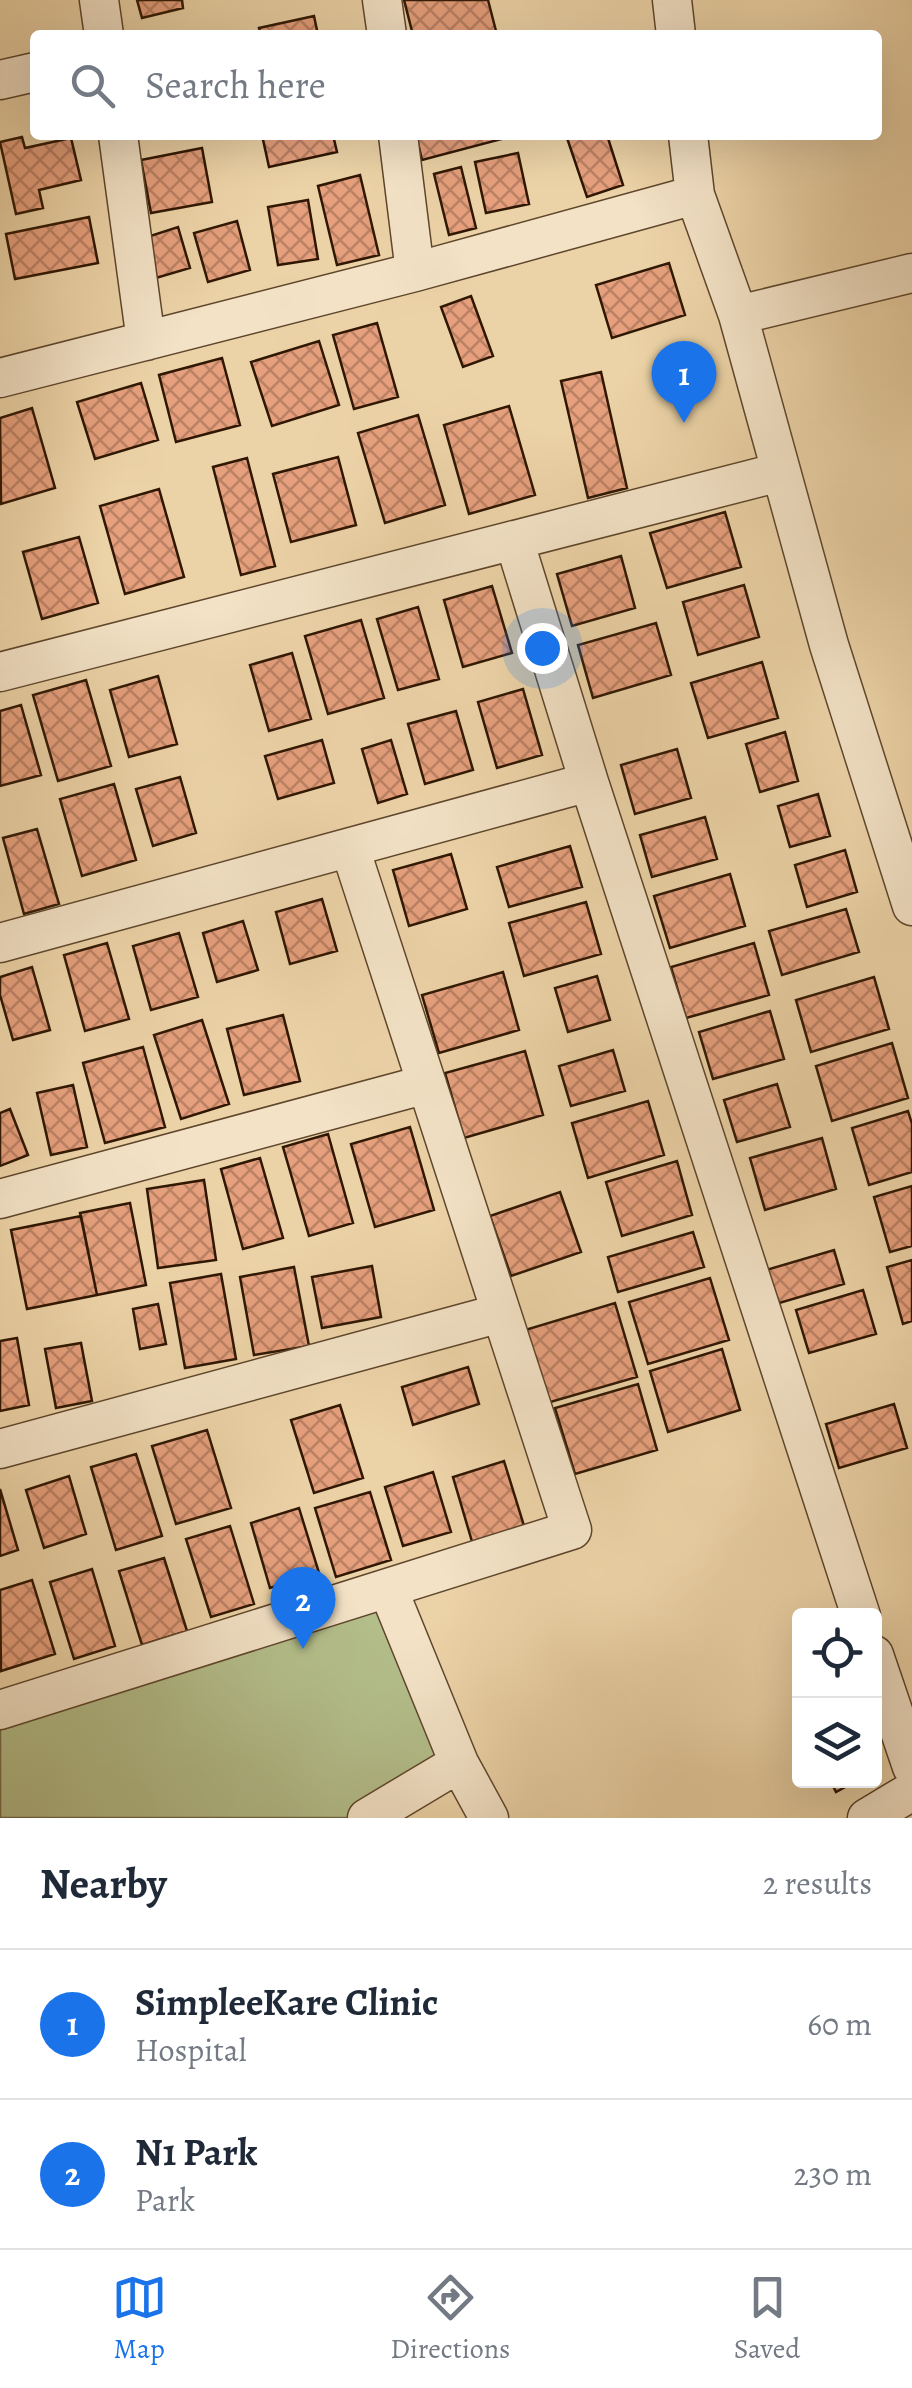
<!DOCTYPE html>
<html lang="en">
<head>
<meta charset="utf-8">
<style>
	body { margin:0; font-family:Alegreya,serif; background:#f6f6f7; color:#1f2937 }
	.controls { position:absolute; right:30px; bottom:30px; display:grid; overflow:hidden; border-radius:10px; box-shadow:0 10px 40px #0002 }
	.controls button { width:90px; height:90px; display:grid; place-items:center; padding:0; border:0; border-bottom:2px solid #e0e1e3; background:#fff; color:#1f2937; font:50px sans-serif }
	.you { position:absolute; left:542px; top:648px; width:35px; height:35px; margin:-25px; border:8px solid #fff; border-radius:50%; background:#1a73e8; box-shadow:0 0 0 15px #1a73e833 }
	.badge { display:grid; place-items:center; width:65px; height:65px; border-radius:50%; background:#1a73e8; color:#fff; font-size:32px; font-weight:700 }
	.pin { position:absolute; translate:-50% -82px; filter:drop-shadow(0 2px 5px #0008) }
	.pin::after { content:''; position:absolute; top:52px; width:35px; height:30px; background:inherit; clip-path:polygon(0 0,100% 0,50% 100%) }
	.list { margin:0; padding:0; list-style:none }
	h2 { display:flex; justify-content:space-between; align-items:center; height:130px; margin:0; padding:0 40px; font-size:42px }
	h2 small { font-size:32px; font-weight:400; color:#747a83 }
	.list li { display:grid; grid-template-columns:65px 1fr auto; gap:30px; align-items:center; box-sizing:border-box; height:150px; padding:0 40px; border-top:2px solid #e0e1e3 }
	.list b { display:block; font-size:38px; white-space:nowrap }
	.list p { margin:0; font-size:32px; white-space:nowrap; color:#747a83 }
	.list em { font-size:32px; font-style:normal; color:#747a83 }
	.icon { flex:none; width:55px; height:55px; fill:none; stroke:currentColor; stroke-width:2; stroke-linecap:round; stroke-linejoin:round }
	.map { position:relative; flex:none; width:912px; height:1818px; overflow:hidden }
	.search { position:absolute; background:#fff; box-shadow:0 10px 40px #0002; left:30px; right:30px; top:30px; height:110px; display:flex; align-items:center; gap:25px; box-sizing:border-box; padding:0 35px; border-radius:10px; color:#747a83; font-size:38px }
	.sheet { height:430px; background:#fff }
	nav { display:flex; justify-content:space-around; align-items:center; box-sizing:border-box; height:140px; border-top:2px solid #e0e1e3; background:#fff; font-size:28px; color:#747a83 }
	nav a { display:grid; justify-items:center; gap:5px }
	nav .on { color:#1a73e8 }
	.map>svg:first-child { display:block }
	.park { fill:#b3be8a; stroke:#716a46; stroke-width:2.5 }
	.building { fill:url(#building-cross-hatch); stroke:#2f1703; stroke-width:2.5 }
	.lines { fill:none; stroke-linecap:round; stroke-linejoin:round }
	.minor-casing { stroke:#5e462c; stroke-width:41 }
	.minor { stroke:#f3e2c6; stroke-width:38 }
</style>
</head>
<body>
<div class="map">
<svg width="912" height="1818" viewBox="0 0 912 1818">
	<defs>
		<pattern id="building-cross-hatch" width="8" height="8" patternUnits="userSpaceOnUse" patternTransform="scale(2.5)"><rect width="8" height="8" fill="#e6a07d"/><path d="M0 0l8 8M0 8l8-8" fill="none" stroke="#bb8164"/></pattern>
	</defs>
	<rect width="100%" height="100%" fill="#ecd3a7"/>
	<filter id="stains"><feTurbulence type="fractalNoise" baseFrequency=".002" numOctaves="4"/><feColorMatrix values="0 0 0 0 .2 0 0 0 0 .09 0 0 0 0 .02 0 0 0 .5 -.17"/></filter>
	<radialGradient id="worn" r=".72"><stop offset=".6" stop-color="#630" stop-opacity="0"/><stop offset="1" stop-color="#630" stop-opacity=".3"/></radialGradient>
	<path class="park" d="M388,1589L459,1763L367,1818H0V1710Z"/>
	<path class="building" d="M137,0H182L183,8L142,18Z
		M404,0H488L496,31L480,35H413Z
		M314,16L318,35H261L259,28Z
		M262,135H333L337,152L269,167Z
		M416,135H513V136L422,160Z
		M566,135H607L623,185L587,197Z
		M22,137L25,148L71,138L81,180L39,190L43,208L16,214L0,142Z
		M202,148L212,202L151,213L141,160Z
		M518,153L529,204L486,213L475,162Z
		M461,167L476,228L449,235L434,174Z
		M360,175L379,255L337,265L318,186Z
		M308,200L318,259L278,265L268,207Z
		M89,217L98,263L15,279L6,234Z
		M237,221L250,270L208,282L194,233Z
		M178,227L190,268L156,278L144,238Z
		M669,263L685,315L612,338L596,285Z
		M471,296L493,356L463,367L441,307Z
		M377,323L398,397L354,409L333,335Z
		M319,341L339,405L272,426L251,362Z
		M222,358L240,425L176,442L159,375Z
		M601,372L627,488L588,498L561,381Z
		M141,383L158,440L95,459L77,402Z
		M509,406L535,495L469,514L444,425Z
		M32,408L55,488L1,504L0,418Z
		M418,415L445,505L385,523L358,433Z
		M338,457L356,525L291,542L273,474Z
		M247,458L275,566L241,575L213,467Z
		M159,489L184,577L125,594L100,506Z
		M725,512L741,567L667,588L650,533Z
		M79,537L98,603L42,619L23,552Z
		M621,556L635,608L572,626L557,574Z
		M744,585L759,637L698,655L683,602Z
		M492,586L512,653L463,667L444,600Z
		M418,607L439,679L398,690L377,619Z
		M361,620L384,698L328,714L305,636Z
		M656,623L671,675L593,698L578,645Z
		M292,653L311,719L269,731L250,665Z
		M762,662L778,718L708,738L691,683Z
		M158,676L177,744L129,757L110,690Z
		M86,680L111,766L58,781L33,695Z
		M523,689L542,755L497,768L478,702Z
		M21,705L41,775L0,786V711Z
		M456,711L473,770L425,784L408,724Z
		M785,732L798,781L760,792L746,744Z
		M322,740L334,783L278,799L265,756Z
		M391,740L407,794L378,803L362,749Z
		M677,749L691,798L635,814L621,765Z
		M180,777L196,833L153,846L136,789Z
		M114,784L136,860L82,876L60,799Z
		M818,794L830,836L790,847L778,806Z
		M705,817L717,859L652,877L640,835Z
		M37,829L59,904L24,914L3,838Z
		M570,846L582,887L509,907L497,867Z
		M845,850L857,892L807,907L795,865Z
		M451,854L467,909L409,926L393,870Z
		M730,874L745,926L670,948L654,896Z
		M322,899L337,951L290,964L276,912Z
		M586,902L601,954L524,976L509,923Z
		M846,909L859,952L782,975L769,931Z
		M243,921L258,970L217,982L203,933Z
		M179,933L198,997L151,1010L133,946Z
		M107,943L129,1019L85,1031L64,955Z
		M754,943L769,995L686,1018L671,967Z
		M32,967L50,1030L13,1040L0,995V977Z
		M503,972L519,1030L439,1053L422,995Z
		M597,976L610,1020L568,1032L555,988Z
		M874,977L889,1029L811,1052L796,1000Z
		M770,1011L784,1059L713,1079L699,1032Z
		M283,1015L300,1081L244,1095L227,1029Z
		M202,1020L229,1104L181,1119L154,1035Z
		M892,1043L908,1098L832,1121L816,1066Z
		M143,1047L165,1127L105,1143L83,1063Z
		M613,1050L625,1091L571,1106L559,1066Z
		M525,1051L543,1115L464,1138L445,1073Z
		M777,1084L790,1127L737,1142L724,1100Z
		M73,1085L87,1147L51,1155L37,1093Z
		M648,1101L664,1155L588,1178L572,1123Z
		M10,1109L28,1155L0,1166V1113Z
		M908,1111L912,1124V1172L869,1185L852,1128Z
		M410,1127L434,1210L375,1227L351,1144Z
		M328,1134L353,1223L309,1236L283,1147Z
		M822,1138L836,1189L765,1210L750,1158Z
		M260,1158L283,1238L243,1249L221,1169Z
		M677,1161L692,1215L622,1236L606,1182Z
		M204,1180L216,1260L158,1268L147,1189Z
		M912,1186V1246L890,1252L874,1197Z
		M560,1192L581,1252L511,1276L490,1216Z
		M130,1203L146,1285L97,1295L80,1213Z
		M81,1216L97,1295L27,1309L11,1230Z
		M693,1232L704,1267L618,1292L608,1257Z
		M834,1250L844,1284L776,1304L766,1270Z
		M912,1260V1321L903,1324L887,1267Z
		M372,1266L381,1317L322,1328L312,1277Z
		M294,1267L309,1346L254,1355L240,1277Z
		M221,1274L236,1359L185,1368L170,1283Z
		M710,1278L729,1340L648,1364L629,1302Z
		M863,1290L876,1334L809,1353L796,1310Z
		M615,1303L637,1377L547,1403L525,1330Z
		M158,1304L166,1344L140,1349L133,1309Z
		M17,1338L29,1405L0,1411V1341Z
		M81,1343L92,1401L56,1408L45,1349Z
		M722,1349L740,1410L668,1432L650,1371Z
		M468,1367L479,1404L413,1425L402,1387Z
		M638,1384L657,1450L575,1474L555,1408Z
		M894,1404L907,1448L839,1468L826,1424Z
		M340,1405L363,1478L314,1493L291,1420Z
		M207,1430L231,1508L176,1524L152,1446Z
		M136,1454L162,1536L116,1550L91,1467Z
		M504,1461L525,1529L473,1545L453,1477Z
		M433,1472L451,1532L403,1546L385,1487Z
		M69,1476L86,1534L44,1548L26,1490Z
		M0,1489L18,1550L0,1556Z
		M370,1492L391,1560L336,1577L315,1508Z
		M299,1508L319,1573L270,1588L251,1523Z
		M230,1526L254,1604L211,1617L186,1539Z
		M164,1558L187,1631L142,1645L119,1571Z
		M92,1569L115,1646L74,1659L50,1582Z
		M32,1580L55,1654L1,1671L0,1590Z
		M830,1780H858L836,1792Z"/>
	<g class="lines">
		<defs>
			<path id="minor" d="M99,0L104,35
				M382,0L387,35
				M672,0L676,35
				M0,80L35,72
				M118,135L146,341
				M398,135L415,272
				M688,135L695,195L738,315
				M912,273L738,315L829,645L912,906
				M0,378L415,272L695,195
				M514,540L589,782L861,1616
				M0,672L780,472
				M0,943L589,782
				M0,1199L427,1084
				M0,1449L501,1313
				M388,1589L459,1763L489,1818
				M874,1655L912,1767
				M0,1710L572,1530L350,848
				M367,1818L459,1763
				M867,1818L912,1791"/>
		</defs>
		<use href="#minor" class="minor-casing"/>
		<use href="#minor" class="minor"/>
	</g>
	<rect width="100%" height="100%" filter="url(#stains)"/>
	<rect width="100%" height="100%" fill="url(#worn)"/>
</svg>
<div class="controls">
<button><svg class="icon" aria-label="locate" viewBox="0 0 24 24"><circle cx="12" cy="12" r="6"/><path d="M12 2v4M12 18v4M2 12h4M18 12h4"/></svg></button>
<button><svg class="icon" aria-label="layers" viewBox="0 0 24 24"><path d="M12 4l9 5-9 5-9-5zM3 14l9 5 9-5"/></svg></button>
</div>
<div class="you"></div>
<div class="pin badge" style="left:684px;top:423px">1</div>
<div class="pin badge" style="left:303px;top:1649px">2</div>
<div class="search"><svg class="icon" aria-label="search" viewBox="0 0 24 24"><circle cx="10" cy="10" r="6"/><path d="M15 15l6 6"/></svg>Search here</div>
</div>
<section class="sheet">
<h2>Nearby<small>2 results</small></h2>
<ul class="list">
<li><span class="badge">1</span><div><b>SimpleeKare Clinic</b><p>Hospital</p></div><em>60 m</em></li>
<li><span class="badge">2</span><div><b>N1 Park</b><p>Park</p></div><em>230 m</em></li>
</ul>
</section>
<nav>
<a class="on"><svg class="icon" aria-label="map" viewBox="0 0 24 24"><path d="M3 6l6-2 6 2 6-2v14l-6 2-6-2-6 2zM9 4v14M15 6v14"/></svg>Map</a>
<a><svg class="icon" aria-label="directions" viewBox="0 0 24 24"><path d="M12 3l9 9-9 9-9-9zM9 14v-3h6M13 9l2 2-2 2"/></svg>Directions</a>
<a><svg class="icon" aria-label="saved" viewBox="0 0 24 24"><path d="M7 4h10v16l-5-4-5 4z"/></svg>Saved</a>
</nav>
</body>
</html>
